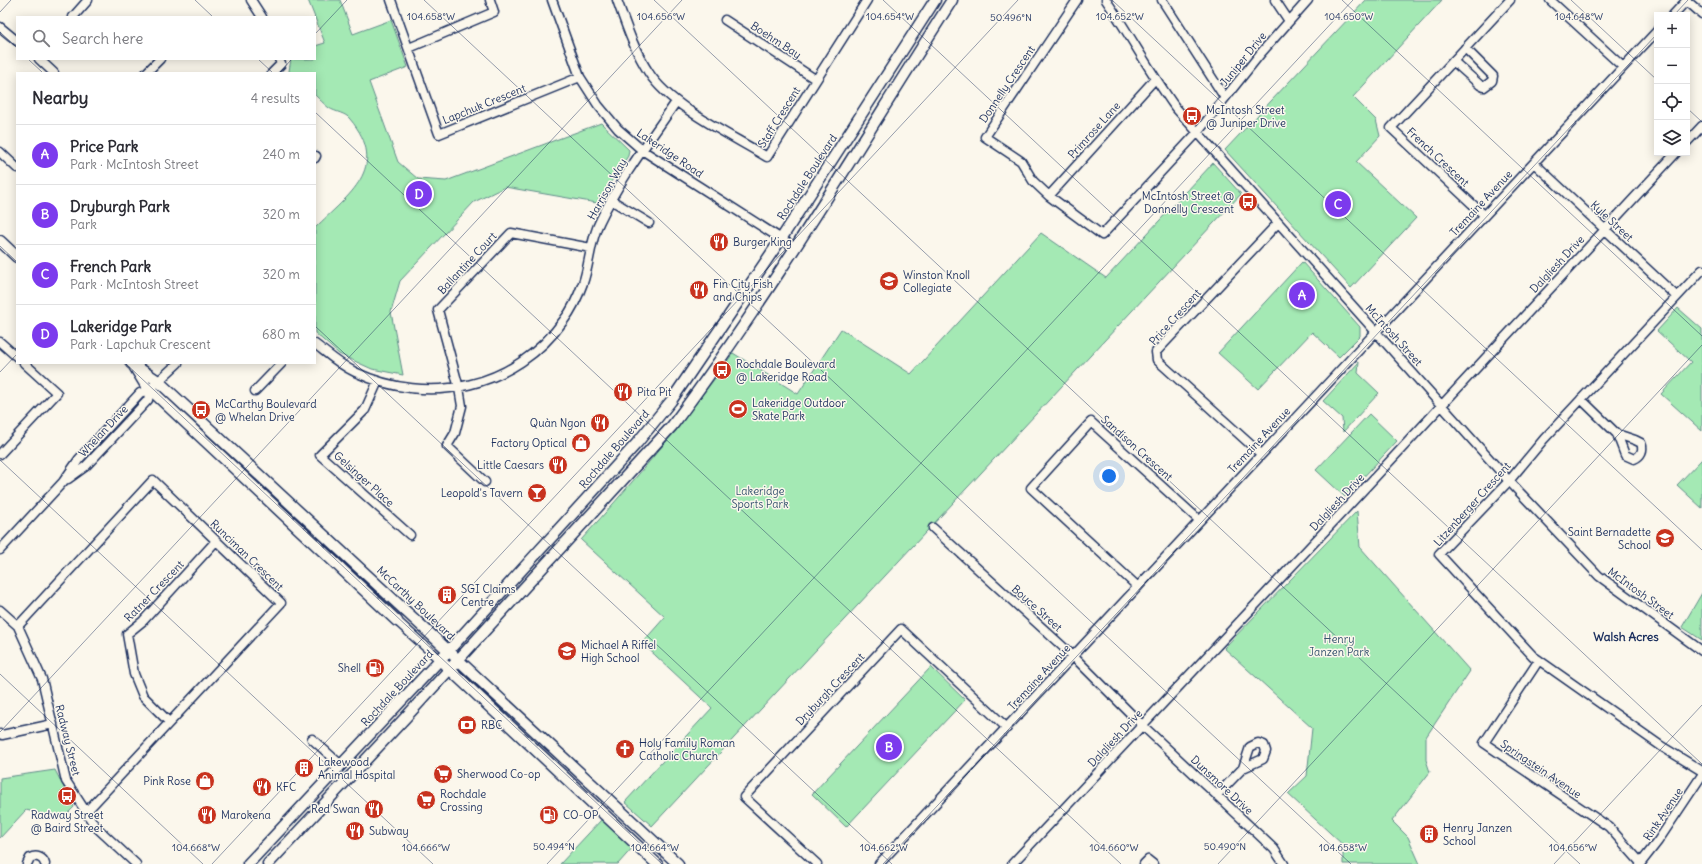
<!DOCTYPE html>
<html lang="en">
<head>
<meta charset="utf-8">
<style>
	body { margin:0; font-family:Delius,sans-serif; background:#f7f7f7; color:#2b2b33 }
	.controls { position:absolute; right:12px; top:12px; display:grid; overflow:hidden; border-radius:0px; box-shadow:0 2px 10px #0003 }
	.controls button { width:36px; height:36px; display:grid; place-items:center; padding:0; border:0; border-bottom:1px solid #e1e1e2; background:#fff; color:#2b2b33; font:20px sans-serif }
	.you { position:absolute; left:1109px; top:476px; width:14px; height:14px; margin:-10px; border:3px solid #fff; border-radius:50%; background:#1a73e8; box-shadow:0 0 0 6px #1a73e833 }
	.badge { display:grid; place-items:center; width:26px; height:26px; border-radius:50%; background:#7c3aed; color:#fff; font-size:13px; font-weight:700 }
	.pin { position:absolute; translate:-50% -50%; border:2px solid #fff; box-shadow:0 1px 4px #0006 }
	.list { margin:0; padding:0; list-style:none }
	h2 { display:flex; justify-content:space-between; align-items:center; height:52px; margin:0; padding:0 16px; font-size:17px }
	h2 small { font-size:13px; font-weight:400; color:#7c7c81 }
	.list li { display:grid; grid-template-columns:26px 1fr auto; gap:12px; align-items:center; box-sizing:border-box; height:60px; padding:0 16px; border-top:1px solid #e1e1e2 }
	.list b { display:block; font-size:15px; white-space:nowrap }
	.list p { margin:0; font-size:13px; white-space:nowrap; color:#7c7c81 }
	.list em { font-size:13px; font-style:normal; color:#7c7c81 }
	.icon { flex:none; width:22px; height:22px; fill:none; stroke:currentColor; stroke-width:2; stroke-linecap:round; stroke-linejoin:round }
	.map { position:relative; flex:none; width:1702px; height:864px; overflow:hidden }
	.search { position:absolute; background:#fff; box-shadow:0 2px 10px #0003; left:16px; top:16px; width:300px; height:44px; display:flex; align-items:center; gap:10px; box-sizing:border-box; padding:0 14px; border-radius:0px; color:#7c7c81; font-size:15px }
	.panel { position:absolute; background:#fff; box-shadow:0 2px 10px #0003; left:16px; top:72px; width:300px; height:292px; border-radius:0px }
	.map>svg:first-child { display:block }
	.green { fill:#a4e9b4; stroke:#608c89 }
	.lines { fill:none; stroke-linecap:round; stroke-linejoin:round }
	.minor-casing { stroke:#1b2f5e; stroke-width:11 }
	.major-casing { stroke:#1b2f5e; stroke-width:13 }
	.minor { stroke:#fbf7ec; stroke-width:8 }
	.major { stroke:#fbf7ec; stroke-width:10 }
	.ticks { fill:none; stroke:#1b2f5e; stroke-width:1; stroke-opacity:0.45 }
	.labels { text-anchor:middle; stroke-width:3; stroke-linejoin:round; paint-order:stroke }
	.street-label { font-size:11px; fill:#1b2f5e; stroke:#fbf7ec }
	.poi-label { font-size:11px; fill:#1b2f5e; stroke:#fbf7ec; text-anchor:start }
	.park-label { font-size:11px; fill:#36546f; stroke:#fbf7ec }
	.neighbourhood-label { font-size:12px; font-weight:bold; fill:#1b2f5e; stroke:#fbf7ec }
	.ticks-label { font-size:10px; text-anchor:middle; fill:#1b2f5e; stroke:#fbf7ec; stroke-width:3; stroke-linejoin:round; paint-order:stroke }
</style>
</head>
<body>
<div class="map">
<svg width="1702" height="864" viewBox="0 0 1702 864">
	<rect width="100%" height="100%" fill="#fbf7ec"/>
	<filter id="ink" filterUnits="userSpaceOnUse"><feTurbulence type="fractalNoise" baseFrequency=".025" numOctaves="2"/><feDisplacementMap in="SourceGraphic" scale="8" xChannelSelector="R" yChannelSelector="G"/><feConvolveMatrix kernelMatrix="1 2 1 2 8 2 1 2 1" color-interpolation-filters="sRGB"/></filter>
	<g filter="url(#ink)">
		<path class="green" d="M308,0H340L353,34L391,20L408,67L369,82L398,162L418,179L446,181L601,123L629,150L628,156L597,203L505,187L474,202L400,281L391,312L403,375L372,369L339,354L315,333V228C348,195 391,168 350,119C346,113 335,112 329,108C324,104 319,99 315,95V73H291L289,71L291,59H315V46L325,43Z
			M1366,0H1442L1353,97L1376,120L1380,136L1356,162L1416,218L1351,288L1225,150Z
			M1213,163L1241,194L652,826L625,802L712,708L642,643L665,617L581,540C635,480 686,420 733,353L798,394L841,329L911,374L1041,233L1106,278Z
			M1302,262L1360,327V336L1339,357L1312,332L1258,389L1218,353Z
			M1678,308L1702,329V431L1661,394L1691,362L1657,331Z
			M1359,362L1358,373L1379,393L1343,432L1342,418L1323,401Z
			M1369,414L1397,441L1345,497L1316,470Z
			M1702,459V508L1677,485Z
			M1357,511L1360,547L1470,671L1426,737V760L1430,772L1392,821L1408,837L1420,864H1343V845L1288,794L1307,776L1312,728L1224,648Z
			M1702,593V640L1682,627Z
			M931,667L965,700L846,827L812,794Z
			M55,770L74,807L62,819L26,810L0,838V778Z
			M602,819L634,846L618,864H560Z"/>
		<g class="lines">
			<defs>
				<path id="minor" d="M251,0L262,17
					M391,0L439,134L580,77
					M552,0L580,77L598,105L618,129L642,150L794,247
					M617,0C626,25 634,50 649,73C671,107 731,135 767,157L867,0
					M1077,0L985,137L1021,161L1033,181L1049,196L1102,235L1197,133L1261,53L1308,0
					M1106,0C1130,35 1150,72 1175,107L1509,481L1599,576L1702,651
					M1162,0L1225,98
					M1275,0L1289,21
					M1550,0L1623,67
					M1686,0L1702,14
					M1673,15L1687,0
					M73,17L88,0
					M725,20L815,79
					M0,27L17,41
					M409,48L494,12L490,0
					M39,59L54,73
					M1453,61L1480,85L1484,87L1492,81L1493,76L1465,48
					M146,73L160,59
					M272,73L281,64L279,59
					M1687,142L1702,126
					M0,152L17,168
					M315,158L316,156
					M1534,163L1676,296
					M1049,196L1155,79
					M611,200L649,223
					M1484,215L1391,128L1510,0
					M1702,270L1544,439L1509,481L1439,554L1533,656L1661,746L1702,771
					M0,342L17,357
					M315,344C328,354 340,365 355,372C429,407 516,388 564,320C572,310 579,294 583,283C590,263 590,240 600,221C620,179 649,141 676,102
					M378,381L365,410L320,455L410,535
					M255,391L282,363
					M1581,399L1617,434L1625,455L1634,459C1641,456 1644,450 1641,443L1635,440L1617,434
					M0,454L57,393L24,363
					M1261,454L1157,360L1156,352L1278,223
					M68,479L86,466L148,400L150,389
					M485,482L447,446L455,433L462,406L459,388L438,310L511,233L591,248
					M933,528L1073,656L1142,725L1274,849L1284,864
					M0,550L63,482L79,459L140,393L150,389L178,363
					M1138,587L1031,488L1091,422L1199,520
					M0,610L18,626L42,679L66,781L95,826L136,864
					M397,621L440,660
					M18,626L153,480L281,603L86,812
					M1539,660L1484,743L1609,827L1641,863
					M169,722L143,696L134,674L127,634L143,621L216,541
					M0,734L2,735L53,724
					M312,739L341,765
					M1217,795L1243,768L1263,759L1266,751L1264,745L1258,743L1250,747L1243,768
					M27,864L30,858C36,855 43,857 45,864
					M817,864L744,797L901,629L1007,728
					M879,864L1657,31
					M1012,864L1352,502L1676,153
					M1144,864L1148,860L1153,864
					M1640,864L1658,841L1702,775"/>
				<path id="major" d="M0,241L17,257
					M131,363L158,381L678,864
					M134,366L146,386L154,393L397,621
					M444,664L657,864
					M248,864L449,650L637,443L671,401L781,239L935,0
					M268,864L405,718L672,426C774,290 860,143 952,0"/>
			</defs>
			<use href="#minor" class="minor-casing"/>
			<use href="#major" class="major-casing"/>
			<use href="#minor" class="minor"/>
			<use href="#major" class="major"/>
		</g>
	</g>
	<path class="ticks" d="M195,0L213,17M424,0L1351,864M654,0L1580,864M883,0L1702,764M1112,0L1702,550M1342,0L1702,336M1571,0L1657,80M0,12L11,0M1674,15L1688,0M0,32L17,48M315,34L347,0M28,59L43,73M258,59L273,73M279,73L292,59M1687,108L1702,122M315,112L1121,864M0,246L17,262M315,326L892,864M125,363L662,864M0,372L17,354M0,460L433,864M0,674L203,864M0,732L682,0M212,864L1018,0M547,864L1353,0M883,864L1657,34M1218,864L1702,345M1554,864L1702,705"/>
	<defs>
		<symbol id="bus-disc" viewBox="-11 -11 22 22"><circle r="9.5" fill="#c8321e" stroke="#fbf7ec"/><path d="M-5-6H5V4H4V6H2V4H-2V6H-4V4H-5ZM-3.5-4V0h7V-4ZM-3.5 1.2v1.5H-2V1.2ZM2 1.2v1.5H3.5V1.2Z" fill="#fff"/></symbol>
		<symbol id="restaurant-disc" viewBox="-11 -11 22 22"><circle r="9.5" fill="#c8321e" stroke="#fbf7ec"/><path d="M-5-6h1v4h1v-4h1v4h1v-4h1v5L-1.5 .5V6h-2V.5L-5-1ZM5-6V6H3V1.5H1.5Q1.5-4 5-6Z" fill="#fff"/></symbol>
		<symbol id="school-disc" viewBox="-11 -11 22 22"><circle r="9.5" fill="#c8321e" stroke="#fbf7ec"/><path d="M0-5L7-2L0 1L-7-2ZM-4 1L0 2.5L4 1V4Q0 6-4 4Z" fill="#fff"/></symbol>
		<symbol id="stadium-disc" viewBox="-11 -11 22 22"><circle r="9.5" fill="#c8321e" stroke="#fbf7ec"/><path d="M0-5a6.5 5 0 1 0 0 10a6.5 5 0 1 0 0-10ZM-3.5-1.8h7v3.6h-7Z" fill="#fff"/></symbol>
		<symbol id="shop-disc" viewBox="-11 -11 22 22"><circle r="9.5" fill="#c8321e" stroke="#fbf7ec"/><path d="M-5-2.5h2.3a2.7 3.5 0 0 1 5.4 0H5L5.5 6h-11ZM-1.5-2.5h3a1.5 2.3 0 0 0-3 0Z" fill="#fff"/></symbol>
		<symbol id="bar-disc" viewBox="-11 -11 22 22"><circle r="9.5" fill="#c8321e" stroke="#fbf7ec"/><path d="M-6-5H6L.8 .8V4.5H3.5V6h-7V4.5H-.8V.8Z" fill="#fff"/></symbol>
		<symbol id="building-disc" viewBox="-11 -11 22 22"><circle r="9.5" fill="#c8321e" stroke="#fbf7ec"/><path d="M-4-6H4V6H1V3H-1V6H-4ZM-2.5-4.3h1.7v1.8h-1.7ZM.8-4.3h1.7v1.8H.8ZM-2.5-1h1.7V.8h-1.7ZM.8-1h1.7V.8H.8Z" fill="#fff"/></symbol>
		<symbol id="fuel-disc" viewBox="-11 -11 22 22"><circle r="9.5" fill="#c8321e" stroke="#fbf7ec"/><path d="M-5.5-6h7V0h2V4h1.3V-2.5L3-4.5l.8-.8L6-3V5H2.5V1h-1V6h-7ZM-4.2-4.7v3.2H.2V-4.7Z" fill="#fff"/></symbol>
		<symbol id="bank-disc" viewBox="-11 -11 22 22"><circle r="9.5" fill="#c8321e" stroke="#fbf7ec"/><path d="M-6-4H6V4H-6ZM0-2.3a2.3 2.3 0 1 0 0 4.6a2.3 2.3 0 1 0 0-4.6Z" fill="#fff"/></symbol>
		<symbol id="church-disc" viewBox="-11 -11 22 22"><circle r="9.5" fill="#c8321e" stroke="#fbf7ec"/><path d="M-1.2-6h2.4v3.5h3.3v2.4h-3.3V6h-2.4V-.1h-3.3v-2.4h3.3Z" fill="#fff"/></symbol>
		<symbol id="supermarket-disc" viewBox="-11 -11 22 22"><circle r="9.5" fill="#c8321e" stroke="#fbf7ec"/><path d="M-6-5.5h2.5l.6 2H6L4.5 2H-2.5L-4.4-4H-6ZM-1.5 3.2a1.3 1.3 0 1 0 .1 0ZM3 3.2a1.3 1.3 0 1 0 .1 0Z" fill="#fff"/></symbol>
	</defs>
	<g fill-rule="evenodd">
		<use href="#bus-disc" x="1181" y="105" width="22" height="22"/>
		<use href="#bus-disc" x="1237" y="191" width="22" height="22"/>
		<use href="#restaurant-disc" x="708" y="231" width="22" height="22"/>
		<use href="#school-disc" x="878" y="270" width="22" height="22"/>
		<use href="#restaurant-disc" x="688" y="279" width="22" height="22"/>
		<use href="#bus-disc" x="711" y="359" width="22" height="22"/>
		<use href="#restaurant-disc" x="612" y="381" width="22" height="22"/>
		<use href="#stadium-disc" x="727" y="398" width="22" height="22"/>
		<use href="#bus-disc" x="190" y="399" width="22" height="22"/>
		<use href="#restaurant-disc" x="589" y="412" width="22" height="22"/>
		<use href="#shop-disc" x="570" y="432" width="22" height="22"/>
		<use href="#restaurant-disc" x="547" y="454" width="22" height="22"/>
		<use href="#bar-disc" x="526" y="482" width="22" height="22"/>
		<use href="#school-disc" x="1654" y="527" width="22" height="22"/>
		<use href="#building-disc" x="436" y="584" width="22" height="22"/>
		<use href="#school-disc" x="556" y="640" width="22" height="22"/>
		<use href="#fuel-disc" x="364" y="657" width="22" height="22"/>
		<use href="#bank-disc" x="456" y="714" width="22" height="22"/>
		<use href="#church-disc" x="614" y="738" width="22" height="22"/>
		<use href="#building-disc" x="293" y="757" width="22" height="22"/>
		<use href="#supermarket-disc" x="432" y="763" width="22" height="22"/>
		<use href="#shop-disc" x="194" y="770" width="22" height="22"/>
		<use href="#restaurant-disc" x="251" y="776" width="22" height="22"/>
		<use href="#bus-disc" x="56" y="785" width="22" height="22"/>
		<use href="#supermarket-disc" x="415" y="789" width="22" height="22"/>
		<use href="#restaurant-disc" x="363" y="798" width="22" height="22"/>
		<use href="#restaurant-disc" x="196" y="804" width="22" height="22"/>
		<use href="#fuel-disc" x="538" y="804" width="22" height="22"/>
		<use href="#restaurant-disc" x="344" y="820" width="22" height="22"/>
		<use href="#building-disc" x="1418" y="823" width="22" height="22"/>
	</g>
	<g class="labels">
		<g class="street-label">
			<text transform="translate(776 40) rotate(33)" y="4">Boehm Bay</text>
			<text transform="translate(1243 59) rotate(-51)" y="4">Juniper Drive</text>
			<text transform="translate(1007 84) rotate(-56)" y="4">Donnelly Crescent</text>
			<text transform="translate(484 104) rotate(-22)" y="4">Lapchuk Crescent</text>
			<text transform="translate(779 117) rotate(-58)" y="4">Staff Crescent</text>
			<text transform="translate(1094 130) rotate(-48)" y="4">Primrose Lane</text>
			<text transform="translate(670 153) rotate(34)" y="4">Lakeridge Road</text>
			<text transform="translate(1438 157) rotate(43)" y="4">French Crescent</text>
			<text transform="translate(807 177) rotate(-57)" y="4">Rochdale Boulevard</text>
			<text transform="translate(607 189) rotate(-61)" y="4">Harrison Way</text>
			<text transform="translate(1481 203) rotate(-47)" y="4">Tremaine Avenue</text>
			<text transform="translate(1612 221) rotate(43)" y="4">Kyle Street</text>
			<text transform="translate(467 263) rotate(-47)" y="4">Ballantine Court</text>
			<text transform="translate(1557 264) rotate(-47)" y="4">Dalgliesh Drive</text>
			<text transform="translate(1175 317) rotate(-48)" y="4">Price Crescent</text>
			<text transform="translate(1394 335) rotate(48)" y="4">McIntosh Street</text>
			<text transform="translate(103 431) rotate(-47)" y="4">Whelan Drive</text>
			<text transform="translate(1259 440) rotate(-47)" y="4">Tremaine Avenue</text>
			<text transform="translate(1137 448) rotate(42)" y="4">Sandison Crescent</text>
			<text transform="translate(614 449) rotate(-49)" y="4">Rochdale Boulevard</text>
			<text transform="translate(364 479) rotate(42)" y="4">Gelsinger Place</text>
			<text transform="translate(1337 502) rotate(-47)" y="4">Dalgliesh Drive</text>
			<text transform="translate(1472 504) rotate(-48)" y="4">Litzenberger Crescent</text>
			<text transform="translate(247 555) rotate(44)" y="4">Runciman Crescent</text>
			<text transform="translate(154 591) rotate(-46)" y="4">Ratner Crescent</text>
			<text transform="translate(1641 593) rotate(36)" y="4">McIntosh Street</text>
			<text transform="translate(416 603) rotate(43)" y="4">McCarthy Boulevard</text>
			<text transform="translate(1037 608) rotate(42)" y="4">Boyce Street</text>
			<text transform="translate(1039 677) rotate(-47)" y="4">Tremaine Avenue</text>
			<text transform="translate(397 688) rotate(-47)" y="4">Rochdale Boulevard</text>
			<text transform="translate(830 689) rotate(-47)" y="4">Dryburgh Crescent</text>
			<text transform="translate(1115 738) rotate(-47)" y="4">Dalgliesh Drive</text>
			<text transform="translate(68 740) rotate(76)" y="4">Radway Street</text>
			<text transform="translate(1541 769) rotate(34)" y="4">Springstein Avenue</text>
			<text transform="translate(1222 785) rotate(43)" y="4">Dunsmore Drive</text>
			<text transform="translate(1663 814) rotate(-56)" y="4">Rink Avenue</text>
		</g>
		<g class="poi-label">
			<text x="1206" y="114">McIntosh Street<tspan x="1206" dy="13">@ Juniper Drive</tspan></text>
			<text x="1234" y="200" text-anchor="end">McIntosh Street @<tspan x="1234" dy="13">Donnelly Crescent</tspan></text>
			<text x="733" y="246">Burger King</text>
			<text x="903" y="279">Winston Knoll<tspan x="903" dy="13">Collegiate</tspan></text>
			<text x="713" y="288">Fin City Fish<tspan x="713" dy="13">and Chips</tspan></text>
			<text x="736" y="368">Rochdale Boulevard<tspan x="736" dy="13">@ Lakeridge Road</tspan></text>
			<text x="637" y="396">Pita Pit</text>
			<text x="752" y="407">Lakeridge Outdoor<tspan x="752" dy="13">Skate Park</tspan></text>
			<text x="215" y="408">McCarthy Boulevard<tspan x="215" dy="13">@ Whelan Drive</tspan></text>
			<text x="586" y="427" text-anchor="end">Quàn Ngon</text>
			<text x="567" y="447" text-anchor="end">Factory Optical</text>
			<text x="544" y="469" text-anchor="end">Little Caesars</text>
			<text x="523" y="497" text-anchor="end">Leopold's Tavern</text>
			<text x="1651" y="536" text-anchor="end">Saint Bernadette<tspan x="1651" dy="13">School</tspan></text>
			<text x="461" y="593">SGI Claims<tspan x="461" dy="13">Centre</tspan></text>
			<text x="581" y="649">Michael A Riffel<tspan x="581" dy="13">High School</tspan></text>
			<text x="361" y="672" text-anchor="end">Shell</text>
			<text x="481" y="729">RBC</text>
			<text x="639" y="747">Holy Family Roman<tspan x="639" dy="13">Catholic Church</tspan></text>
			<text x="318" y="766">Lakewood<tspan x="318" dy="13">Animal Hospital</tspan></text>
			<text x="457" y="778">Sherwood Co-op</text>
			<text x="191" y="785" text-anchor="end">Pink Rose</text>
			<text x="276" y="791">KFC</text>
			<text x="440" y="798">Rochdale<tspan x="440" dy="13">Crossing</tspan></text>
			<text x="360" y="813" text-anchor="end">Red Swan</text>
			<text x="67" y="819" text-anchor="middle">Radway Street<tspan x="67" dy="13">@ Baird Street</tspan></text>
			<text x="221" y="819">Marokena</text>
			<text x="563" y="819">CO-OP</text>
			<text x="1443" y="832">Henry Janzen<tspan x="1443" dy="13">School</tspan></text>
			<text x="369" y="835">Subway</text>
		</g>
		<g class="park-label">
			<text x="760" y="495">Lakeridge<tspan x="760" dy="13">Sports Park</tspan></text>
			<text x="1339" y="643">Henry<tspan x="1339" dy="13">Janzen Park</tspan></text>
		</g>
		<g class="neighbourhood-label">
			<text x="1626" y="641">Walsh Acres</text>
		</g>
	</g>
	<g class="ticks-label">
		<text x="1579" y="20">104.648°W</text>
		<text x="431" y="20">104.658°W</text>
		<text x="661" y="20">104.656°W</text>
		<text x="890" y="20">104.654°W</text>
		<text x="1120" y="20">104.652°W</text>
		<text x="1349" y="20">104.650°W</text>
		<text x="1011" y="21">50.496°N</text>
		<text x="554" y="850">50.494°N</text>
		<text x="1225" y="850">50.490°N</text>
		<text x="196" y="851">104.668°W</text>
		<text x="426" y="851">104.666°W</text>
		<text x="655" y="851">104.664°W</text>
		<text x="884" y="851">104.662°W</text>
		<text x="1114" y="851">104.660°W</text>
		<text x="1343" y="851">104.658°W</text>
		<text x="1573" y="851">104.656°W</text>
	</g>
</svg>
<div class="controls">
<button>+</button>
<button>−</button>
<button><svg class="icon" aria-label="locate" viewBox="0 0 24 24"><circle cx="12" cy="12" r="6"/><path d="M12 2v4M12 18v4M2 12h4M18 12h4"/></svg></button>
<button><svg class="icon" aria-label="layers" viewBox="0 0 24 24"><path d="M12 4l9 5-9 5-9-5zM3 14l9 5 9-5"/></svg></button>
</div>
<div class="you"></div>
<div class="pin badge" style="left:1302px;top:295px">A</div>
<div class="pin badge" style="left:889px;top:747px">B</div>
<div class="pin badge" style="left:1338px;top:204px">C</div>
<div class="pin badge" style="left:419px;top:194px">D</div>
<div class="search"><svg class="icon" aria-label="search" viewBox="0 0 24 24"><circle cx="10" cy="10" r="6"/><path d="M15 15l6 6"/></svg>Search here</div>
<section class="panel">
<h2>Nearby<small>4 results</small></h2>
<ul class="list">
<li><span class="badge">A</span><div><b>Price Park</b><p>Park · McIntosh Street</p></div><em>240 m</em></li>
<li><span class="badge">B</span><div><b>Dryburgh Park</b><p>Park</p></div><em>320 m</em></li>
<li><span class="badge">C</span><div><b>French Park</b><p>Park · McIntosh Street</p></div><em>320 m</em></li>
<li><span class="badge">D</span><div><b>Lakeridge Park</b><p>Park · Lapchuk Crescent</p></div><em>680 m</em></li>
</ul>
</section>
</div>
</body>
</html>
